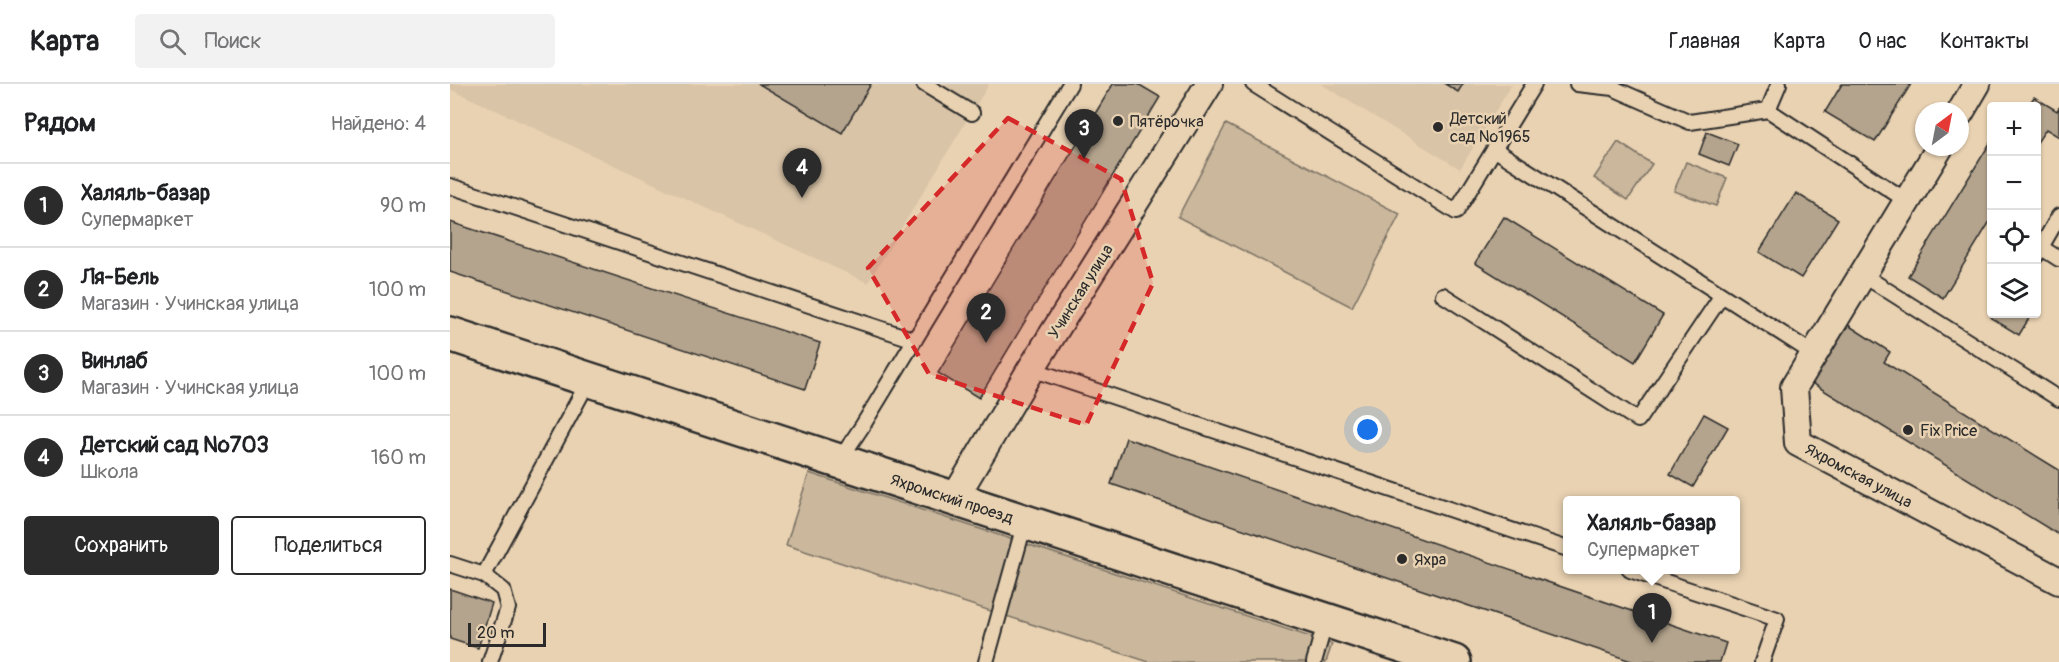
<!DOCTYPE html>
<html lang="ru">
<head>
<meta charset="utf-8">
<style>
	body { margin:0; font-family:Pangolin,sans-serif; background:#f2f2f2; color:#202124 }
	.controls { position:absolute; right:18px; top:18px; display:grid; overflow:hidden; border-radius:6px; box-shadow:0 2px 4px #0004 }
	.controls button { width:54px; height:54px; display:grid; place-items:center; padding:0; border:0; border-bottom:2px solid #e0e0e0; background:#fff; color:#202124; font:30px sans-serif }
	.compass { position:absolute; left:1465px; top:18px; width:54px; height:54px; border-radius:50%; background:#fff; box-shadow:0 2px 4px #0004; rotate:32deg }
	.scale { position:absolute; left:18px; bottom:15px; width:78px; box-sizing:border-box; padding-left:6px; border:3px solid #2b2b2b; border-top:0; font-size:16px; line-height:21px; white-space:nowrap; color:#2b2b2b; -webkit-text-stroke:4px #e9d2b2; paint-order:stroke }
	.you { position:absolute; left:918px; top:346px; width:21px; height:21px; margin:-15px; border:4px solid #fff; border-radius:50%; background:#1a73e8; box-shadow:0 0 0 9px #1a73e833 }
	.badge { display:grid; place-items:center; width:39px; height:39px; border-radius:50%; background:#2b2b2b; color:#fff; font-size:20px; font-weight:700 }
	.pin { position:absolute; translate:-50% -50px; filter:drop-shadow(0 2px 3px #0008) }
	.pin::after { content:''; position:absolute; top:32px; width:21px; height:18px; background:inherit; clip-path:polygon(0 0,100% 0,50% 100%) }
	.popup { position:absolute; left:1113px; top:412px; width:177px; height:78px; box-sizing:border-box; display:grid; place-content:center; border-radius:6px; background:#fff; filter:drop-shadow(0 2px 4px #0005); font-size:20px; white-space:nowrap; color:#757577 }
	.popup b { font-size:22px; color:#202124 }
	.popup::after { content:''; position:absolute; left:50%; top:100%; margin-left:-12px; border:12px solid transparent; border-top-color:#fff }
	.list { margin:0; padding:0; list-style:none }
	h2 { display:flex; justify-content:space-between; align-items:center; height:78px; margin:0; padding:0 24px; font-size:26px }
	h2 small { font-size:20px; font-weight:400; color:#757577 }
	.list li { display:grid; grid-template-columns:39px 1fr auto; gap:18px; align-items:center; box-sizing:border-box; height:84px; padding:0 24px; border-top:2px solid #e0e0e0 }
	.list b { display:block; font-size:22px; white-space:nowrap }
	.list p { margin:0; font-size:20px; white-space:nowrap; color:#757577 }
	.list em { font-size:20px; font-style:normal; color:#757577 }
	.actions { display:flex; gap:12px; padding:18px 24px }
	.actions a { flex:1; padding:14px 0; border:2px solid #2b2b2b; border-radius:6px; text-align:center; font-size:21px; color:#2b2b2b }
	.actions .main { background:#2b2b2b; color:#fff }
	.icon { flex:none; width:33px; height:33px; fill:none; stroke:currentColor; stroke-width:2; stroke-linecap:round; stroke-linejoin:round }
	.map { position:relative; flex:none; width:1609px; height:578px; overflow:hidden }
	header { display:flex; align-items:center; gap:36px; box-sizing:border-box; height:84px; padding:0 30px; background:#fff; border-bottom:2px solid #e0e0e0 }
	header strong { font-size:28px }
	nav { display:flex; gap:33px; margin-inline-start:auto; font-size:21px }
	.search { width:420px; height:54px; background:#f2f2f2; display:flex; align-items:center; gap:15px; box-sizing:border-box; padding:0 21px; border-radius:6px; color:#757577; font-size:22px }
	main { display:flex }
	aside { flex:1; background:#fff }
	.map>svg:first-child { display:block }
	.built { fill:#d9c4a7 }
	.green { fill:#cab79c; stroke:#7a7164; stroke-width:1.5 }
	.building { fill:#b4a48d; stroke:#2b2b2b; stroke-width:1.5 }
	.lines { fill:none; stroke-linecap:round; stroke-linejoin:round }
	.service-casing { stroke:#2b2b2b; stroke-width:18 }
	.minor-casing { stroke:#2b2b2b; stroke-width:30 }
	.tertiary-casing { stroke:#2b2b2b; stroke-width:38 }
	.service { stroke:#e9d2b2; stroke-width:14 }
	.minor { stroke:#e9d2b2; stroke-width:26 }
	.tertiary { stroke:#e9d2b2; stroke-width:33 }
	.marked { fill:#d62828; fill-opacity:0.2; stroke:#d62828; stroke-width:4.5; stroke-dasharray:12 8; stroke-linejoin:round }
	.poi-dot { fill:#2b2b2b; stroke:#e9d2b2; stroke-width:2 }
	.labels { text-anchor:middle; stroke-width:5; stroke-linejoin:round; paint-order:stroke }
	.poi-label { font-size:16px; fill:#2b2b2b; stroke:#e9d2b2; text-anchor:start }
	.street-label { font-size:16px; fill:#2b2b2b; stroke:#e9d2b2 }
</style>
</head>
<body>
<header>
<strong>Карта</strong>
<div class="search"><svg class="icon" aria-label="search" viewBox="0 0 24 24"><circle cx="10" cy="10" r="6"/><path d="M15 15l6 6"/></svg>Поиск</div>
<nav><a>Главная</a><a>Карта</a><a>О нас</a><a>Контакты</a></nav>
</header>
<main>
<aside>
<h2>Рядом<small>Найдено: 4</small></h2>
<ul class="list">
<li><span class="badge">1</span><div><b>Халяль-базар</b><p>Супермаркет</p></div><em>90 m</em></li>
<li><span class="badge">2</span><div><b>Ля-Бель</b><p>Магазин · Учинская улица</p></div><em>100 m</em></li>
<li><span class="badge">3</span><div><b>Винлаб</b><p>Магазин · Учинская улица</p></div><em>100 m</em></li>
<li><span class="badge">4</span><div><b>Детский сад №703</b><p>Школа</p></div><em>160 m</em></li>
</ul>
<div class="actions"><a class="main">Сохранить</a><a>Поделиться</a></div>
</aside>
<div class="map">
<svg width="1609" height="578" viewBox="0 0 1609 578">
	<rect width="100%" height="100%" fill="#e9d2b2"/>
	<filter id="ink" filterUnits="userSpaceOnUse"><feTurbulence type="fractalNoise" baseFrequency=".0167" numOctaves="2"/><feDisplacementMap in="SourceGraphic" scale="12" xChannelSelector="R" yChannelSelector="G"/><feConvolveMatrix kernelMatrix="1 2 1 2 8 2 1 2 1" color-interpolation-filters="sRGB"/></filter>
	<g filter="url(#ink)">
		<path class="built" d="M0,0H539L418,199L0,5Z
			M871,0H1062L1010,85Z"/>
		<path class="green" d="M776,40L950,130L902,223L728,133Z
			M1168,58L1202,80L1178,116L1144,94Z
			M1236,78L1277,94L1266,122L1224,107Z
			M359,389L882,560L876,578H699L336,461Z"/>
		<path class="building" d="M309,0H421L392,49Z
			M663,0H688L710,13L529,314L488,289Z
			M995,0H1013L1008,8Z
			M1392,0H1461L1425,58L1375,28Z
			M1584,13L1607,27L1609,23V53L1596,45L1586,60V22H1578Z
			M1257,48L1288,60L1279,82L1249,70Z
			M1542,56V134L1493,214L1458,192Z
			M1346,109L1388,135L1351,194L1309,168Z
			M1054,133L1213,231L1185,278L1025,179Z
			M0,138L370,259L355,305L0,188Z
			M1544,230H1579L1581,231L1569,251L1541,234Z
			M1398,241L1440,268L1434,278L1609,386V451L1362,299Z
			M1254,330L1278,343L1243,403L1220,390Z
			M676,354L1276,559L1270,578H1184L661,400Z
			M0,505L42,519L28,564L0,555Z"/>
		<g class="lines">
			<defs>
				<path id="service" d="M474,0L522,29
					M803,0L1006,128L1084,0
					M1127,0L1163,4L1240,38L1318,26L1457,117
					M1318,26L1329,0
					M1044,65L1364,270
					M0,102L465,256
					M1592,164L1609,175
					M1586,172L1609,132
					M1413,191L1609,315
					M993,211L1188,336L1272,211
					M581,285L1118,465
					M389,377L413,341L620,0
					M0,480L34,491
					M1180,486L1327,535L1312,578
					M40,578L58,524L53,506L34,491L139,296
					M536,578L575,438
					M864,578L876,536"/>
				<path id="minor" d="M1510,29L1527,0
					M1490,63L1344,303L1348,359L1609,497
					M504,415L581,285L759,0"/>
				<path id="tertiary" d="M0,250L1004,578"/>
			</defs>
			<use href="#service" class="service-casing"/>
			<use href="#minor" class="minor-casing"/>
			<use href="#tertiary" class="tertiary-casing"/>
			<use href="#service" class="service"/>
			<use href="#minor" class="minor"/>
			<use href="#tertiary" class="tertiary"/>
		</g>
	</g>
	<path class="marked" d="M558,34L671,95L703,199L636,341L479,290L418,184Z"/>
	<g class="poi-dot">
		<circle cx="668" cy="37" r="6"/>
		<circle cx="988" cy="43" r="6"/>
		<circle cx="1458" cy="346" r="6"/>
		<circle cx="952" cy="475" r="6"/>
	</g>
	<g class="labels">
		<g class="poi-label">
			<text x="1000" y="40">Детский<tspan x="1000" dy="18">сад №1965</tspan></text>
			<text x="680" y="43">Пятёрочка</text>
			<text x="1470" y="352">Fix Price</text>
			<text x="964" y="481">Яхра</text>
		</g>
		<g class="street-label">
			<text transform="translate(630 207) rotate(-58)" y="6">Учинская улица</text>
			<text transform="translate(1409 391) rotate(28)" y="6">Яхромская улица</text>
			<text transform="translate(502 414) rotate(18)" y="6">Яхромский проезд</text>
		</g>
	</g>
</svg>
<div class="controls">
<button>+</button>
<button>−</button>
<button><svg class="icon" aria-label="locate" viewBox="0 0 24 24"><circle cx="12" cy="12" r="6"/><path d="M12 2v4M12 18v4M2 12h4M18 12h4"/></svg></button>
<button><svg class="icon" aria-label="layers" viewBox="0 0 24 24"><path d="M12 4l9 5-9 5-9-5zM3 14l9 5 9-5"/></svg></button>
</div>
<svg class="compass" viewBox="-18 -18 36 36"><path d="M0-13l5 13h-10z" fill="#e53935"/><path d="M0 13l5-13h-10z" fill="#757577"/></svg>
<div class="scale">20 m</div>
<div class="you"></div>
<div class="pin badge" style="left:1202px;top:559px">1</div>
<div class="popup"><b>Халяль-базар</b>Супермаркет</div>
<div class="pin badge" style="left:536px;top:259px">2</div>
<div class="pin badge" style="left:634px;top:75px">3</div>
<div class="pin badge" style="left:352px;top:114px">4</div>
</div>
</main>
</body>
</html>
